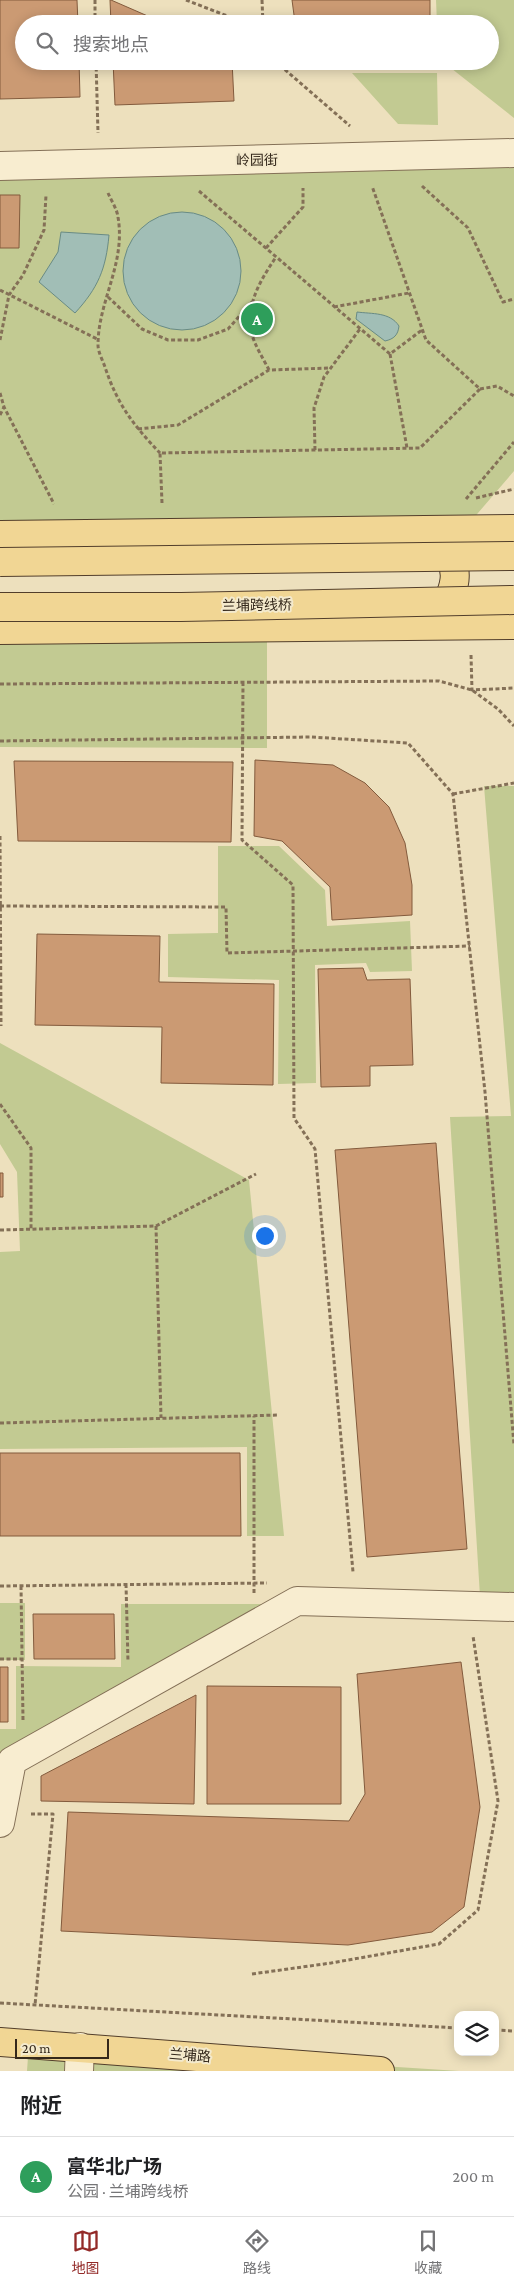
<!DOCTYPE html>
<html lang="zh">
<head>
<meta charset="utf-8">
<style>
	body { margin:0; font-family:"Crimson Pro","Noto Sans SC",serif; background:#f2f2f2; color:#202124 }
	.controls { position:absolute; right:15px; bottom:15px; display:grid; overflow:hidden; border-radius:10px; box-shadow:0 2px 12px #0003 }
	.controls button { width:45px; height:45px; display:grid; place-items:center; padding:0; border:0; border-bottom:1px solid #e0e0e0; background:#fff; color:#202124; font:25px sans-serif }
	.scale { position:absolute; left:15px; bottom:12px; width:94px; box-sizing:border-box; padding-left:5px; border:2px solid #34281b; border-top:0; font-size:14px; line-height:18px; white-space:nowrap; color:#34281b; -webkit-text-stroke:4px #f4eacd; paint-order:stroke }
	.you { position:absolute; left:264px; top:1235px; width:18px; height:18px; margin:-12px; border:4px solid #fff; border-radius:50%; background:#1a73e8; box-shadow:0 0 0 8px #1a73e833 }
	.badge { display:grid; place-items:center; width:32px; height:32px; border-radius:50%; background:#932a28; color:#fff; font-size:16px; font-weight:700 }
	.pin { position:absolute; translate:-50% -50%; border:2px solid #fff; box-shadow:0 1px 5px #0006 }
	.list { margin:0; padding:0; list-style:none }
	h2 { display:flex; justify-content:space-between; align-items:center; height:65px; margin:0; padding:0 20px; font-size:21px }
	h2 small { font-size:16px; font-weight:400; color:#757577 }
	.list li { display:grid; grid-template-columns:32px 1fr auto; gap:15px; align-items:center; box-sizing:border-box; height:80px; padding:0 20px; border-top:1px solid #e0e0e0 }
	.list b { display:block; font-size:19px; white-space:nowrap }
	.list p { margin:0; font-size:16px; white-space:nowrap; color:#757577 }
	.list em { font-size:16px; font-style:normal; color:#757577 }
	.icon { flex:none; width:28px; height:28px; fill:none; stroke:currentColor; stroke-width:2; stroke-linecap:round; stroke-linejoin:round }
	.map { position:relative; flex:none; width:514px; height:2071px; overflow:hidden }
	.search { position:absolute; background:#fff; box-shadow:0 2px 12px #0003; left:15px; right:15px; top:15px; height:55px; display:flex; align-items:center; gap:12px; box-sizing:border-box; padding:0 18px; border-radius:28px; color:#757577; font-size:19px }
	.sheet { height:145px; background:#fff }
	nav { display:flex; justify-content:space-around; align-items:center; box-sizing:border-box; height:70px; border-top:1px solid #e0e0e0; background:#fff; font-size:14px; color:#757577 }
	nav a { display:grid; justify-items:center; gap:2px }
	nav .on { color:#932a28 }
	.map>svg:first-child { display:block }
	.green { fill:#c2ca92 }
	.water { fill:#a1beb6; stroke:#698b84 }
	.building { fill:#cb9a73; stroke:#835b3d }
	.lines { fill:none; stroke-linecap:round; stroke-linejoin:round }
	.minor-casing { stroke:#847057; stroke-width:30 }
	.major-casing { stroke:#523e2b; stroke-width:30 }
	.path { stroke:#847057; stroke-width:3; stroke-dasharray:4 2.5; stroke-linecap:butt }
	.minor { stroke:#f8edd0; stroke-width:28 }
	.major { stroke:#f1d694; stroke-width:28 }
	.major-bridge-casing { stroke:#523e2b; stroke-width:30; stroke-linecap:butt }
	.major-bridge { stroke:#f1d694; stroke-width:28 }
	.labels { text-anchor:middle; stroke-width:4; stroke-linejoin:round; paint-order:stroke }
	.street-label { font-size:14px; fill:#34281b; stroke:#f4eacd }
</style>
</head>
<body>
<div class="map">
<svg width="514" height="2071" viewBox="0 0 514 2071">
	<rect width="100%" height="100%" fill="#ede0bd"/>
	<path class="green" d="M436,0H514V118L442,61H490V24H437Z
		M352,73H437L438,125L398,124Z
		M514,154V471L466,527L0,533V166Z
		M267,636V748L0,747V637Z
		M484,786H514V1597L480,1596L450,1117L511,1116Z
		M218,846H279L325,890L327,926L410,921L412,971L370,972L366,963L315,965L316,1083L278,1084L279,980L168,977V934L218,933Z
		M0,1043L249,1180L284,1536H247V1447L0,1449V1252L20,1251L17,1172L0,1144Z
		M0,1603H25V1660H0Z
		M121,1604H277L0,1760V1729H16V1666L121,1667Z
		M29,2043L459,2071H27Z"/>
	<path class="water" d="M123 271a59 59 0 1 1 118 0a59 59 0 1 1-118 0Z
		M61,232L109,235C106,269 98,288 75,313L39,282L58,252Z
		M357,312C372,314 390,312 399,326C398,335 394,339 385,341L356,319Z"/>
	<path class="building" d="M0,0H77L78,24H24V61H79L80,97L0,99Z
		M110,0H111L166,24H111Z
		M292,0H430V24H301L294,15Z
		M113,61H232L234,101L115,105Z
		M0,195H20L19,248H0Z
		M255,760L333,765L365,783L389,807L405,843L412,885V915L332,920L330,887L282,841L254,836Z
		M14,761L233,762L231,842L18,841Z
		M37,934L160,936L159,982L274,984L273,1085L161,1083L162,1027L35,1025Z
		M363,968L367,980L410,979L413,1065L370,1066V1086L321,1087L318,969Z
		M436,1143L467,1549L367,1557L335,1150Z
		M0,1173H3V1197H0Z
		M0,1453H240L241,1536H0Z
		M33,1614H114L115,1659H34Z
		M461,1662L480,1807L464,1907L432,1932L348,1945L61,1931L68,1812L349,1821L365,1794L357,1674Z
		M0,1667H8V1722H0Z
		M207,1686L341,1687V1804H207Z
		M196,1695L194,1804L41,1801V1776Z"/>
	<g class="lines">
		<defs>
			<path id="minor" d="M0,166L514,153
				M0,1823L12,1761L297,1601L514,1607
				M79,2071L80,2047"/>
			<path id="major" d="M0,535L514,529
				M431,618C458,597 465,563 436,541
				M0,630L514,625
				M0,2042L380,2071"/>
		</defs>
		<use href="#minor" class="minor-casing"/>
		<use href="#major" class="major-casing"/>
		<path class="path" d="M95,0V24
			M186,0L248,24
			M262,0L263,24
			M96,61L98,133
			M275,61L350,126
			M422,186L468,228L503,302L514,299
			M199,191L390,354L422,330
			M108,193C111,200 117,209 118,217C126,264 98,301 98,345C98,352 103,361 105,367C117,404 134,426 160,453
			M266,248L303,207V188
			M0,290L99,340
			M108,297L142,329L168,340H198L228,329L252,302
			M334,307L409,293
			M0,340L9,295L23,275L44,230L46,195
			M390,354L407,448
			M269,370C263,358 253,343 251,330C246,303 262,278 276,257
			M480,389L497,386L514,396
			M0,393L4,407L54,504
			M0,415L4,407
			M138,429L178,425L269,370L330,368
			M315,450L314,408L324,377L360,329
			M476,498L514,489
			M466,499L514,442
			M162,503L160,453L420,448L480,389L426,340L372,186
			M471,655L472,690L514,688
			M243,682L242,840L293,885L294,1118L315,1149L353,1572
			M0,684L439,681L472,690L498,709L514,726
			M0,741L311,737L408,743L453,794L485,1092L514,1445
			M453,794L514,783
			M0,836L1,1026
			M0,906L226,907L227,953L470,946
			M0,1104L31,1148V1230
			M156,1226L256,1174
			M0,1230L156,1226L161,1418
			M0,1423L279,1415
			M126,1584L128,1662
			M0,1586L267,1583
			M21,1586L23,1720
			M254,1593V1416
			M0,1659H22
			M31,1814H53L35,2005
			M252,1974L331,1963L439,1944L478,1910L498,1801L473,1636
			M0,2003L458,2028
			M495,2030L514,2031"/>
		<use href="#minor" class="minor"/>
		<use href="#major" class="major"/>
		<defs>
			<path id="major-bridge" d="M0,562L514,556
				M0,607H181L514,600"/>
		</defs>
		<use href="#major-bridge" class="major-bridge-casing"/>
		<use href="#major-bridge" class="major-bridge"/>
	</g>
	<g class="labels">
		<g class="street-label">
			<text transform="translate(257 160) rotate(-1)" y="5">岭园街</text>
			<text transform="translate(257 605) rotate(-1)" y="5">兰埔跨线桥</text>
			<text transform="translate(190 2055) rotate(5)" y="5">兰埔路</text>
		</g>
	</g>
</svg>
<div class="controls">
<button><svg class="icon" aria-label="layers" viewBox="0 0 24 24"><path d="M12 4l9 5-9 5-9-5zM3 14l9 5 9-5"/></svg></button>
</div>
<div class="scale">20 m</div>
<div class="you"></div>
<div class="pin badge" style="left:257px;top:319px;background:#2e9e5b">A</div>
<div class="search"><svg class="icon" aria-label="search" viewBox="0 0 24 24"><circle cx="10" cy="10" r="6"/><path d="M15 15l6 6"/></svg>搜索地点</div>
</div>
<section class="sheet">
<h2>附近<small></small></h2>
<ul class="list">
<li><span class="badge" style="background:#2e9e5b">A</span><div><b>富华北广场</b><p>公园 · 兰埔跨线桥</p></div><em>200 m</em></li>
</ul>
</section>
<nav>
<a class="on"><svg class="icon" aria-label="map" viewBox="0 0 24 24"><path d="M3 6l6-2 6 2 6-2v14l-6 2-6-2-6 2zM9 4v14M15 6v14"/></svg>地图</a>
<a><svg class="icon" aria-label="directions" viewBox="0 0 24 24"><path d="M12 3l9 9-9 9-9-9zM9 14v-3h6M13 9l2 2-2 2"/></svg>路线</a>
<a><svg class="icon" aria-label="saved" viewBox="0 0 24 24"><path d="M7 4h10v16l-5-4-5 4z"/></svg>收藏</a>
</nav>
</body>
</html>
